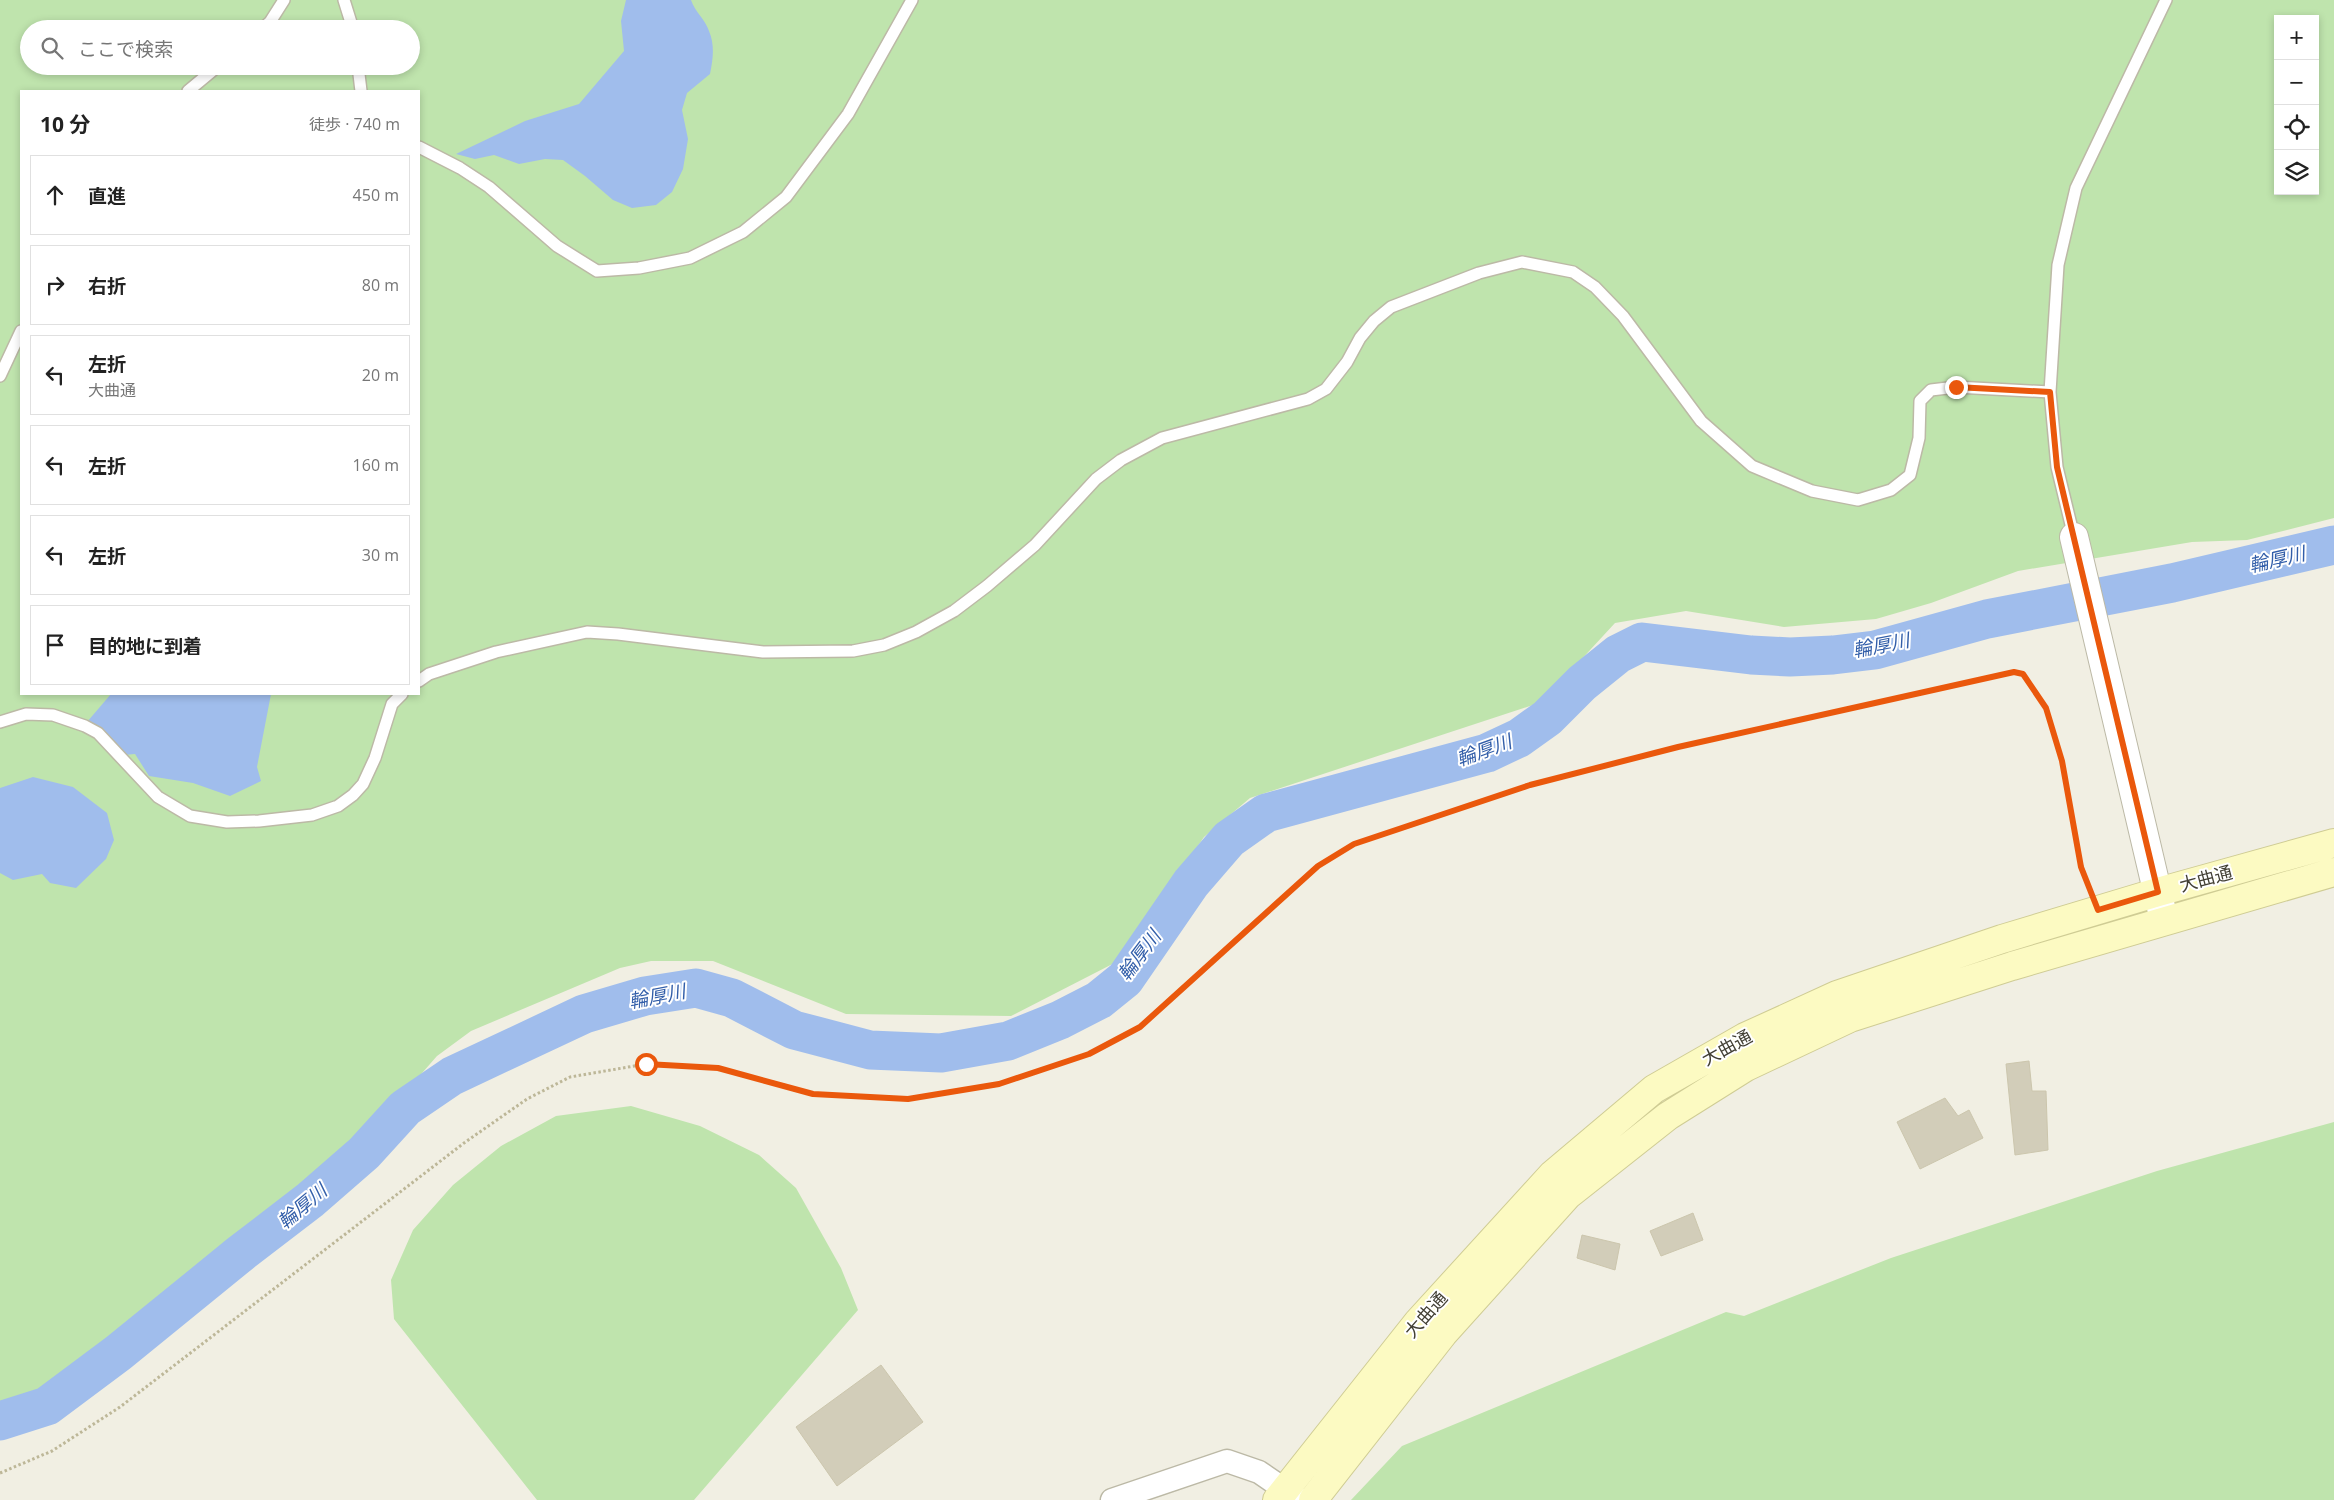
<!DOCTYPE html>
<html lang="ja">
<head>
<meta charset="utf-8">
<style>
	body { margin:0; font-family:"Open Sans","Noto Sans JP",sans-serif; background:#f2f2f2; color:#222 }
	.controls { position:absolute; right:15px; top:15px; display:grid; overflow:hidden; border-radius:0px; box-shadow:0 2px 8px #0003 }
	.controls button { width:45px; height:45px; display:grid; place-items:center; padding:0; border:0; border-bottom:1px solid #e0e0e0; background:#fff; color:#222; font:25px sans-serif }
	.stop { position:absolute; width:15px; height:15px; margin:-11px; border:4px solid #ea580c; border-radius:50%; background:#fff }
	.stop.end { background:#ea580c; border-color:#fff; box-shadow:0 1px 5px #0008 }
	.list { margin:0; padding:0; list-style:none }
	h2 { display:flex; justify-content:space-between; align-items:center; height:65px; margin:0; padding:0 20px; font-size:21px }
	h2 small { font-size:16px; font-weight:400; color:#767676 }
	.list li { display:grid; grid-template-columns:32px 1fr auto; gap:15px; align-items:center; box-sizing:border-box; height:80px; margin:0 10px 10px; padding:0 10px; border:1px solid #e0e0e0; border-radius:0px }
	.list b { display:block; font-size:19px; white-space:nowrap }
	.list p { margin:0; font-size:16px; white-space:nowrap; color:#767676 }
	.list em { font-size:16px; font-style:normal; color:#767676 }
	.icon { flex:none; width:28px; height:28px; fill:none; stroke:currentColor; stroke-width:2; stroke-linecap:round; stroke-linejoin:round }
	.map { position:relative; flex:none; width:2334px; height:1500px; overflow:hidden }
	.search { position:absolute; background:#fff; box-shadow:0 2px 8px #0003; left:20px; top:20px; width:400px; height:55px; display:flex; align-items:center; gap:12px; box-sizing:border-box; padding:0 18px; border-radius:28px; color:#767676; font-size:19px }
	.panel { position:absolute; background:#fff; box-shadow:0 2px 8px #0003; left:20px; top:90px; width:400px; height:605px; border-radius:0px }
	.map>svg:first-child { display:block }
	.green { fill:#bfe4ad; fill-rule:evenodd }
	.water { fill:#a0bdec }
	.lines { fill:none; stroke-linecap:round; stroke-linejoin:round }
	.river { stroke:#a0bdec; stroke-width:39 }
	.building { fill:#d2cdb9; stroke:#ccc6ad }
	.service-casing { stroke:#bcb9a6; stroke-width:14 }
	.minor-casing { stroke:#bcb9a6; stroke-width:25 }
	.tertiary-casing { stroke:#bcb9a6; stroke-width:30 }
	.secondary-casing { stroke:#cfcc94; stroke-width:30 }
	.path { stroke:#bdb798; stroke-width:3; stroke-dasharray:2.5 2.5; stroke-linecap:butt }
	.service { stroke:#fff; stroke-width:11 }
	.minor { stroke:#fff; stroke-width:22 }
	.tertiary { stroke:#fff; stroke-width:28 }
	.secondary { stroke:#fcfac2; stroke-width:28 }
	.route { stroke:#ea580c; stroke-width:6 }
	.labels { text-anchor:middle; stroke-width:4; stroke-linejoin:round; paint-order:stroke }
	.street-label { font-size:18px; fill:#423f34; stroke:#fff }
	.water-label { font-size:19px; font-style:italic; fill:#325ea9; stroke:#fff }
</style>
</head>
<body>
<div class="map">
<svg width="2334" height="1500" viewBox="0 0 2334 1500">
	<rect width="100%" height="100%" fill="#f1efe3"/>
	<path class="green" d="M0,0H2334V518L2247,540L2192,542L2018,571L1931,603L1876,619L1784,627L1686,611L1615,623L1542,702L1250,798L1204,837L1164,895L1130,955L1011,1016L846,1014L713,961H651L620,968L471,1031L437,1056L331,1177L229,1253L76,1386L25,1407L0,1403ZM2278,19H2315V191H2278ZM29,29H411V66H29ZM21,91H419V694H21Z
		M631,1106L700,1126L759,1155L796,1188L841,1268L858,1310L694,1500H537L394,1319L391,1280L413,1230L453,1185L501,1146L556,1116Z
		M2334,1122V1500H1351L1402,1446L1726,1312L1744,1316L1891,1258L2157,1171Z"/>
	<path class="water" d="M626,0H691C695,12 705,19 709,31C715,45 713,59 710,74L687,93L682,110L688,139L683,169L672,192L656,205L632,208L613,200L585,176L563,160L545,159L519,164L494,155L475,159L456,154L525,121L579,104L624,51L621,21Z
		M111,694H271L257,767L261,781L230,796L193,783L149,776L135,754L112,756L97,740L87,722Z
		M33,777L73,787L107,813L114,840L106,859L76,888L50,883L42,874L13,880L0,873V788Z"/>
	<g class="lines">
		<path class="river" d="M0,1421L47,1406L118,1353L241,1253L310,1200L364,1153L405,1108L452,1076L584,1014L645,996L696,988L732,998L794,1030L870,1050L941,1053L1008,1041L1060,1020L1099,1000L1125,979L1191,883L1229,839L1266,813L1487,753L1519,738L1547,718L1582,683L1618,654L1642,642L1751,655L1790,657L1833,655L1875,650L1987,619L2172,583L2334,545"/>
	</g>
	<path class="building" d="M2029,1061L2032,1091H2046L2048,1150L2015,1155L2006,1064Z
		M1945,1098L1958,1116L1969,1110L1983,1138L1920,1169L1897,1122Z
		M1693,1213L1703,1240L1661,1256L1650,1231Z
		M1582,1235L1620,1244L1615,1270L1577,1258Z
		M881,1365L923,1422L837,1486L796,1427Z"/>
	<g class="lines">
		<defs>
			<path id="service" d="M344,0L353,29
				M262,29L270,22L284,0
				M358,66L361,91
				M188,91L218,66
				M419,147L460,168L489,187L557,246L597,271L639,268L690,258L743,232L786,197L848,114L912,0
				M0,376L21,331
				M2074,537L2057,467L2050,392L2058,265L2076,188L2166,0
				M419,681L429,674L496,652L587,632L618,634L763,652L853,651L884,645L916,632L954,611L987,586L1035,545L1096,479L1121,460L1162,438L1308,399L1326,389L1347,362L1360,338L1374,321L1391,307L1479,273L1522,262L1573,272L1595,287L1623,316L1701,421L1752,466L1812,491L1858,500L1891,490L1910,475L1919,438L1920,401L1931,390L1956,387L2050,392
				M0,722L26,714L53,715L85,726L98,733L158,797L190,816L227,822L259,821L312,815L338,806L353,795L363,784L375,758L392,704L402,694"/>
			<path id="minor" d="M1112,1500L1227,1461L1259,1472L1300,1500"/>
			<path id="tertiary" d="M2074,537L2164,920"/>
			<path id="secondary" d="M1277,1500L1418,1322L1552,1175L1654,1089L1745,1037L1837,995L2002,939L2158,892L2334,843
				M1313,1500L1443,1334L1568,1195L1668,1116L1746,1067L1850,1018L2012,966L2334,872"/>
		</defs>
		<use href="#service" class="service-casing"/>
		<use href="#minor" class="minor-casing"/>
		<use href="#tertiary" class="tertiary-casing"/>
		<use href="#secondary" class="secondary-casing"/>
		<path class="path" d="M0,1473L52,1451L120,1407L464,1143L527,1099L570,1077L646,1064L718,1068L813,1094L908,1099L999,1085L1089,1054L1140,1027L1318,866L1354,844L1530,785L1678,747L2014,672L2023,675C2031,686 2041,697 2046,710C2070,767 2067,832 2090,889"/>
		<use href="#service" class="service"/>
		<use href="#minor" class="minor"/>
		<use href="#tertiary" class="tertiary"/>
		<use href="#secondary" class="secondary"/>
	</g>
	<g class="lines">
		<path class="route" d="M646,1064L718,1068L813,1094L908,1099L999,1084L1089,1054L1140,1027L1318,866L1354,844L1530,785L1678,747L2014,672L2023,674L2046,708L2062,761L2081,867L2098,910L2158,892L2057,467L2050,392L1956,387"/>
	</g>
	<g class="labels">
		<g class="street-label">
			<text transform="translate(2206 879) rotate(-15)" y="6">大曲通</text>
			<text transform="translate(1727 1048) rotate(-29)" y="6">大曲通</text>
			<text transform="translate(1426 1315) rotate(-49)" y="6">大曲通</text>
		</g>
		<g class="water-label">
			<text transform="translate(2277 559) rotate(-13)" y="7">輪厚川</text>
			<text transform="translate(1881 645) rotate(-11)" y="7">輪厚川</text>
			<text transform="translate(1484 750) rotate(-20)" y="7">輪厚川</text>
			<text transform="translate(1139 955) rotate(-53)" y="7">輪厚川</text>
			<text transform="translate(657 996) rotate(-11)" y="7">輪厚川</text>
			<text transform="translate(302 1206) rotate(-40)" y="7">輪厚川</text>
		</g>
	</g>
</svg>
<div class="controls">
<button>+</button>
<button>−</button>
<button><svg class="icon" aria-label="locate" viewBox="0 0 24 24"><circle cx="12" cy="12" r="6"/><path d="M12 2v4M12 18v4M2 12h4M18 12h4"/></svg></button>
<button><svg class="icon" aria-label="layers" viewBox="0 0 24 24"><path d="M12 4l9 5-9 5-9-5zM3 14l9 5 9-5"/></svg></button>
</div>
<div class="stop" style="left:646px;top:1064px"></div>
<div class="stop end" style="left:1956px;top:387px"></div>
<div class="search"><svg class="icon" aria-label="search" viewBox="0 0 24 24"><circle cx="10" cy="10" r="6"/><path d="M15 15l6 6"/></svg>ここで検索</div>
<section class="panel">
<h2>10 分<small>徒歩 · 740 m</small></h2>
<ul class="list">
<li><svg class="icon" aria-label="ahead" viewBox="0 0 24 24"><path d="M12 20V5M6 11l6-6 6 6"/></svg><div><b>直進</b></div><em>450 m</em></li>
<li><svg class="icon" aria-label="right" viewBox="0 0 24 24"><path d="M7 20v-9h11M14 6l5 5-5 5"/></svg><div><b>右折</b></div><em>80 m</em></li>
<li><svg class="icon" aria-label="left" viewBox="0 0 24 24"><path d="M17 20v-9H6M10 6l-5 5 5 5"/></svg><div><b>左折</b><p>大曲通</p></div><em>20 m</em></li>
<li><svg class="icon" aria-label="left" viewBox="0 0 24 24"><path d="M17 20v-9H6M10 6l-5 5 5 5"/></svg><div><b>左折</b></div><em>160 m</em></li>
<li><svg class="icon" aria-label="left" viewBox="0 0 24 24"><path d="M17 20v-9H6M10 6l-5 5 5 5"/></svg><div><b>左折</b></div><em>30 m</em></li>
<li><svg class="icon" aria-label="arrive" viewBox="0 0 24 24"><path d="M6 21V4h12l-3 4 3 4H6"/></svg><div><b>目的地に到着</b></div></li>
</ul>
</section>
</div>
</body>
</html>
